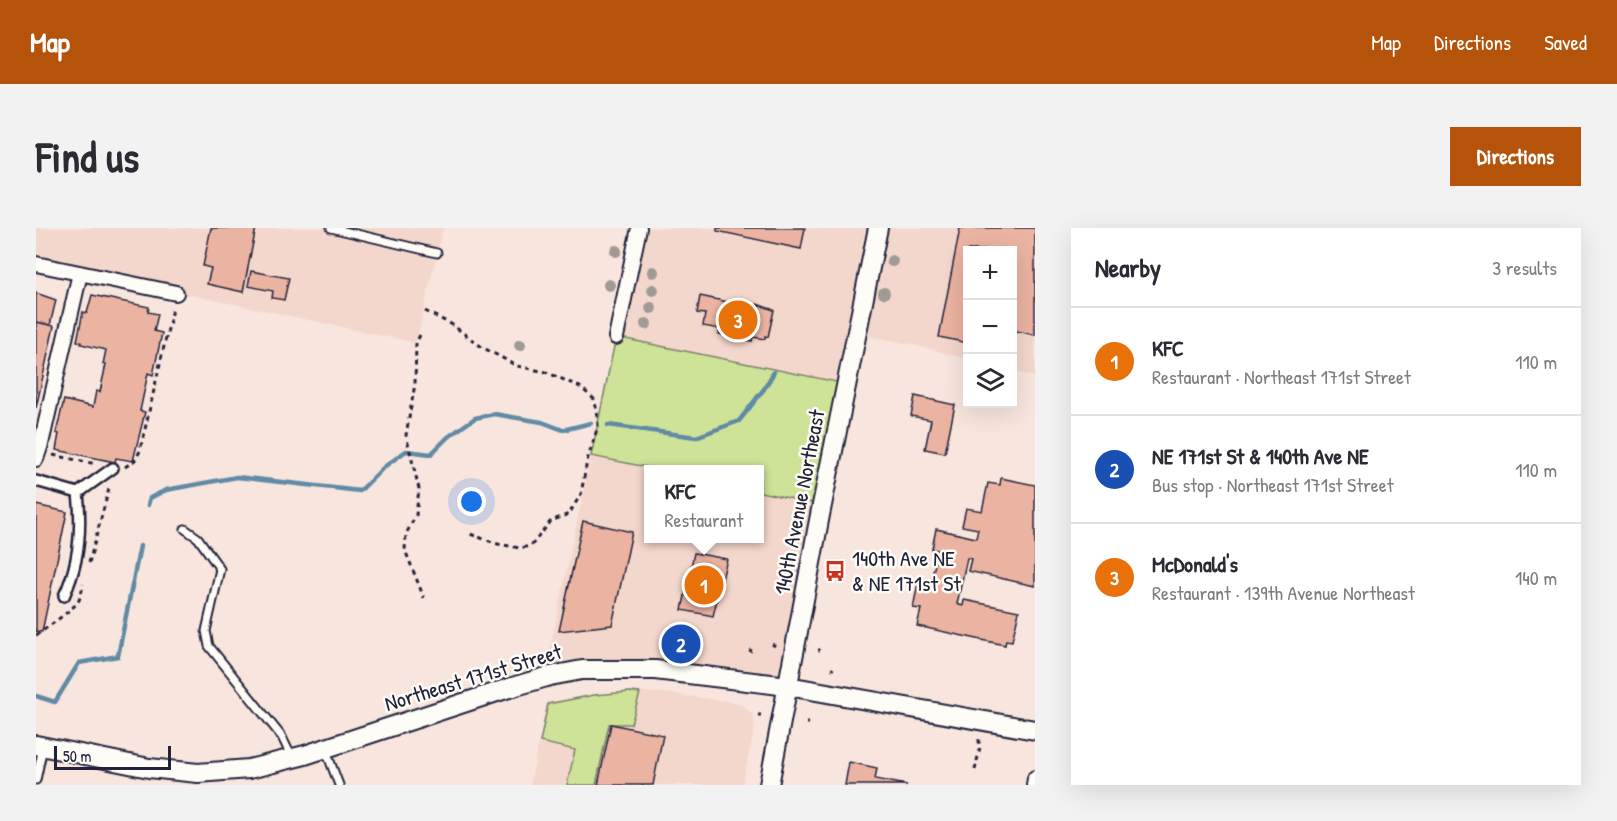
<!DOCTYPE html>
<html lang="en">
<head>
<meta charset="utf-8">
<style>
	body { margin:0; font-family:"Patrick Hand",sans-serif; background:#f2f2f3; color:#2b2b33 }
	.controls { position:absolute; right:18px; top:18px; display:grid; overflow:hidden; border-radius:0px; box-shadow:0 6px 24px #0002 }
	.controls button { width:54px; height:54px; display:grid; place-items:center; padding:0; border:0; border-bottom:2px solid #e1e1e2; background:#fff; color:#2b2b33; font:30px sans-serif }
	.scale { position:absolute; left:18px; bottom:15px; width:117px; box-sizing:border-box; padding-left:6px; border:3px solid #22223b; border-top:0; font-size:16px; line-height:21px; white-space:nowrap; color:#22223b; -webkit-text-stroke:4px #fdfcf7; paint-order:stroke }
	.you { position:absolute; left:436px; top:274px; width:21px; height:21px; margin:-15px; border:4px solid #fff; border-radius:50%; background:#1a73e8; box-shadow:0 0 0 9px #1a73e833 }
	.badge { display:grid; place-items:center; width:39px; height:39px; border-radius:50%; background:#b45309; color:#fff; font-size:20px; font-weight:700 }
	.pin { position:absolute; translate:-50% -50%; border:3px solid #fff; box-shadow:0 2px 6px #0006 }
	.popup { position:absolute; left:608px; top:237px; width:120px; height:78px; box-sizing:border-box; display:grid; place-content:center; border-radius:0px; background:#fff; filter:drop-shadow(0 2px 4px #0005); font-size:20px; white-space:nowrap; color:#7c7c81 }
	.popup b { font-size:22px; color:#2b2b33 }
	.popup::after { content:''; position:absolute; left:50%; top:100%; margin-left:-12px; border:12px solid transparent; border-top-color:#fff }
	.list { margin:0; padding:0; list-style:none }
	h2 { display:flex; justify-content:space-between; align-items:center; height:78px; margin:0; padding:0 24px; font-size:26px }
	h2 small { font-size:20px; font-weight:400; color:#7c7c81 }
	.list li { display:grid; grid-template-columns:39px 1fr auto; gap:18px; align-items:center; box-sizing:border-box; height:108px; padding:0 24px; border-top:2px solid #e1e1e2 }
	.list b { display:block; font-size:22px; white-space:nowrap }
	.list p { margin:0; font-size:20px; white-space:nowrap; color:#7c7c81 }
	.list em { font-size:20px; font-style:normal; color:#7c7c81 }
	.icon { flex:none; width:33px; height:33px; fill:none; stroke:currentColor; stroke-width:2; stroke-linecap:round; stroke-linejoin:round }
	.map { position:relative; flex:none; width:999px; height:557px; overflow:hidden; border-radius:0px }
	header { display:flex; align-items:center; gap:36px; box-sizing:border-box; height:84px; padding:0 30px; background:#b45309; color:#fff }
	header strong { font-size:28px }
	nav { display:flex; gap:33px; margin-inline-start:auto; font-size:21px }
	.intro { display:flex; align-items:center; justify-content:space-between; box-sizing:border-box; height:144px; padding:0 36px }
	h1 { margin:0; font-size:42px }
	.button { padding:15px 27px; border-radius:0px; background:#b45309; color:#fff; font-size:21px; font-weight:700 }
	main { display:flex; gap:36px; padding:0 36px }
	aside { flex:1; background:#fff; border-radius:0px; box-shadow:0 6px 24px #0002 }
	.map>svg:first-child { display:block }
	.built { fill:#f4d7cc }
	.green { fill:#cee397; stroke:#788269; stroke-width:1.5 }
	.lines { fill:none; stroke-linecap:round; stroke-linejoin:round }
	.stream { stroke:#608aa5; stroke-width:4.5 }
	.building { fill:#ebb3a2; stroke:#22223b; stroke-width:1.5 }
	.service-casing { stroke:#22223b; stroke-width:11 }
	.pedestrian-casing { stroke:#22223b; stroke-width:14 }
	.minor-casing { stroke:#22223b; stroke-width:18 }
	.secondary-casing { stroke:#22223b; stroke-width:22 }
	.path { stroke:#22223b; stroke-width:3; stroke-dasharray:4.5 4.5; stroke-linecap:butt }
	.service { stroke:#fdfcf7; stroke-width:7 }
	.pedestrian { stroke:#fdfcf7; stroke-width:9 }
	.minor { stroke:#fdfcf7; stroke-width:14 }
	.secondary { stroke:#fdfcf7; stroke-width:18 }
	.tree { fill:#9f9a94 }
	.labels { text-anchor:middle; stroke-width:5; stroke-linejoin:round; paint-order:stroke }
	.street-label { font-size:22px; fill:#22223b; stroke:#fdfcf7 }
	.poi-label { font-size:22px; fill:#22223b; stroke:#fdfcf7; text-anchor:start }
</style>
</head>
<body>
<header>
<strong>Map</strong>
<nav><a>Map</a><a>Directions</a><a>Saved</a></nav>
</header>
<div class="intro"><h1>Find us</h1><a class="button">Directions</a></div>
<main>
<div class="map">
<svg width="999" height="557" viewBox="0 0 999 557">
	<rect width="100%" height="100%" fill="#f8e6de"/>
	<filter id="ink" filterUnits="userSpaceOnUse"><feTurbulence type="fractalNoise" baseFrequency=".0167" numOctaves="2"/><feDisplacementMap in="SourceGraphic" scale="12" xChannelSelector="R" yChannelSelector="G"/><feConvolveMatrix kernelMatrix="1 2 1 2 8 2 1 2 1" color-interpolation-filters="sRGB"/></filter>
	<g filter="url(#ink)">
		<path class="built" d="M0,0H407L380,115L0,34Z
			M603,0H999V149L977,143L976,22H932L931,131L874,116L821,106L811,156L580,109Z
			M555,228L620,241L612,242V310H724V264L786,277L752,458L619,442L507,453Z
			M594,463L631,465L696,474L710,479L717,487L719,500L706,557H494L511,474L557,466Z"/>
		<path class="green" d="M580,109L811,156L786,277L724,264V242L620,241L555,228Z
			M594,464L604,465L595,496H573L560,557H531L539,522L504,514L512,476L558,467Z"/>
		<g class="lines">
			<path class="stream" d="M572,197L660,209L703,193L728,161L738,144
				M112,277L114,270L130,262L201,249L324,263L348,239L370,223L395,226L412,209L439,190L458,186L506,194L527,202L555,195
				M0,468L19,474L43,435L82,428L104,318"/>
		</g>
		<path class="building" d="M175,0H220L207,64L171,56L175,40L167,38Z
			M681,0H769L765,21L681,3Z
			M924,0H999V107L976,102V22H932V115L903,109Z
			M215,43L253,50L248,72L236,70L237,63L212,58Z
			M0,65L20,72L14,97L0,94Z
			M56,67L113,79L112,84L122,86L118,103L126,105L117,147L112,145L104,183L109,184L97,233L80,230L79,234L20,222L23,206L20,205L28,172L57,179L60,163L64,164L70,136H67L70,122L45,116V114L41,113L47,84L51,85Z
			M664,68L720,80L721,76L738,82L732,109L729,108V111L717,109L716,113L683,106L684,101L667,98L669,86L661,85Z
			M0,94L18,98L0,180Z
			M879,168L919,177L909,225L889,221L895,192L875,188Z
			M965,250L999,257V358L932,343L935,331L931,330L921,376L927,378L928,372L983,383L976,413L970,412L969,417L881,398L885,381L877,380L883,350L895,353L902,322L896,321L900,301L940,310L942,301L926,298L930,280L946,283L952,255L964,257Z
			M0,277L31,284L6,404L0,403Z
			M547,293L596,304L576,397L523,403Z
			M658,325L691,331L677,388L646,382Z
			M575,496L627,507L617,557H562Z
			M813,534L841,540L839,551L871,557H809Z"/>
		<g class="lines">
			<defs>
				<path id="service" d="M295,0L401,25
					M149,301L162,310L184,341L170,403L173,418L246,509L255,528
					M289,520L303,557
					M0,552L7,519"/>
				<path id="pedestrian" d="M0,253L42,265C46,300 43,336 28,368
					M42,265L77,240"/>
				<path id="minor" d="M0,36L140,65
					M580,109L603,0
					M0,231L5,216L44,45
					M998,557L999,550"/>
				<path id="secondary" d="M0,517L113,540L162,545L213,541L269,527L473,460L514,448L546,442H619L752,458L999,502
					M733,557L784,287L842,0"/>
			</defs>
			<use href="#service" class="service-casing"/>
			<use href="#pedestrian" class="pedestrian-casing"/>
			<use href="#minor" class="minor-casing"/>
			<use href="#secondary" class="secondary-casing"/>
			<path class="path" d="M389,83L415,96L446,119L481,138L510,144L544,159L558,171L561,183L562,198L551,233L545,266L533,286L515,293L495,318L484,320L462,316L434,306
				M384,107L380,115L379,156L370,207L383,261L380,287L370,306L369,322L388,370
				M17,227L60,236
				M89,239L99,232L104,223L137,79
				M53,335L74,257
				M0,407C5,405 39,379 42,374C45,369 46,362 47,356
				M736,416L739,418
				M782,422H784
				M714,424L715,421
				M796,442L797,440
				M722,487H725
				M770,495H773
				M939,542L944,519L942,507"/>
			<use href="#service" class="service"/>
			<use href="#pedestrian" class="pedestrian"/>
			<use href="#minor" class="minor"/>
			<use href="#secondary" class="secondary"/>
		</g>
		<g class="tree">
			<circle cx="580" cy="23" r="6"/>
			<circle cx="856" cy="33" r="6"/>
			<circle cx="617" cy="44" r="6"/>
			<circle cx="573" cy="57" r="6"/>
			<circle cx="617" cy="62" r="6"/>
			<circle cx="848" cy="65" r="6"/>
			<circle cx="615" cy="80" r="6"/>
			<circle cx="610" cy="96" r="6"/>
			<circle cx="484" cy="117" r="6"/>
		</g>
	</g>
	<defs>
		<symbol id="bus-bare" viewBox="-9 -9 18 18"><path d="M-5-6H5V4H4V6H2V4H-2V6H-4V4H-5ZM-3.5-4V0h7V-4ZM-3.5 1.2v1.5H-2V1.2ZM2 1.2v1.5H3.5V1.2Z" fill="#c8321e" stroke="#fdfcf7" stroke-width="2.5" paint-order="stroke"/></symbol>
	</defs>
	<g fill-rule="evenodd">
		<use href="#bus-bare" x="784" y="328" width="30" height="30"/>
	</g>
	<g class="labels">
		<g class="street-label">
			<text transform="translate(763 274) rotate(-79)" y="8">140th Avenue Northeast</text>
			<text transform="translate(437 449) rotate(-17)" y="8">Northeast 171st Street</text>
		</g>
		<g class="poi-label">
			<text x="816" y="338">140th Ave NE<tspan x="816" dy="25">&amp; NE 171st St</tspan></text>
		</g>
	</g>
</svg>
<div class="controls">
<button>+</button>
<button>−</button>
<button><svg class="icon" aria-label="layers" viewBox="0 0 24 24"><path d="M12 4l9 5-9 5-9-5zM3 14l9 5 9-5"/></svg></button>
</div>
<div class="scale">50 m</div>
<div class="you"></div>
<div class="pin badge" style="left:668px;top:357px;background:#e8710a">1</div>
<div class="popup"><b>KFC</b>Restaurant</div>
<div class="pin badge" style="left:645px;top:416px;background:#1a4fb4">2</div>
<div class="pin badge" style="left:702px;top:92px;background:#e8710a">3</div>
</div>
<aside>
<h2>Nearby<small>3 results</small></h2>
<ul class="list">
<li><span class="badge" style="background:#e8710a">1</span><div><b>KFC</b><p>Restaurant · Northeast 171st Street</p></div><em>110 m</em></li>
<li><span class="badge" style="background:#1a4fb4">2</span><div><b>NE 171st St &amp; 140th Ave NE</b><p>Bus stop · Northeast 171st Street</p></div><em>110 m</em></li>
<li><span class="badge" style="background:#e8710a">3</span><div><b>McDonald's</b><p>Restaurant · 139th Avenue Northeast</p></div><em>140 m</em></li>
</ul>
</aside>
</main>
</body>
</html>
